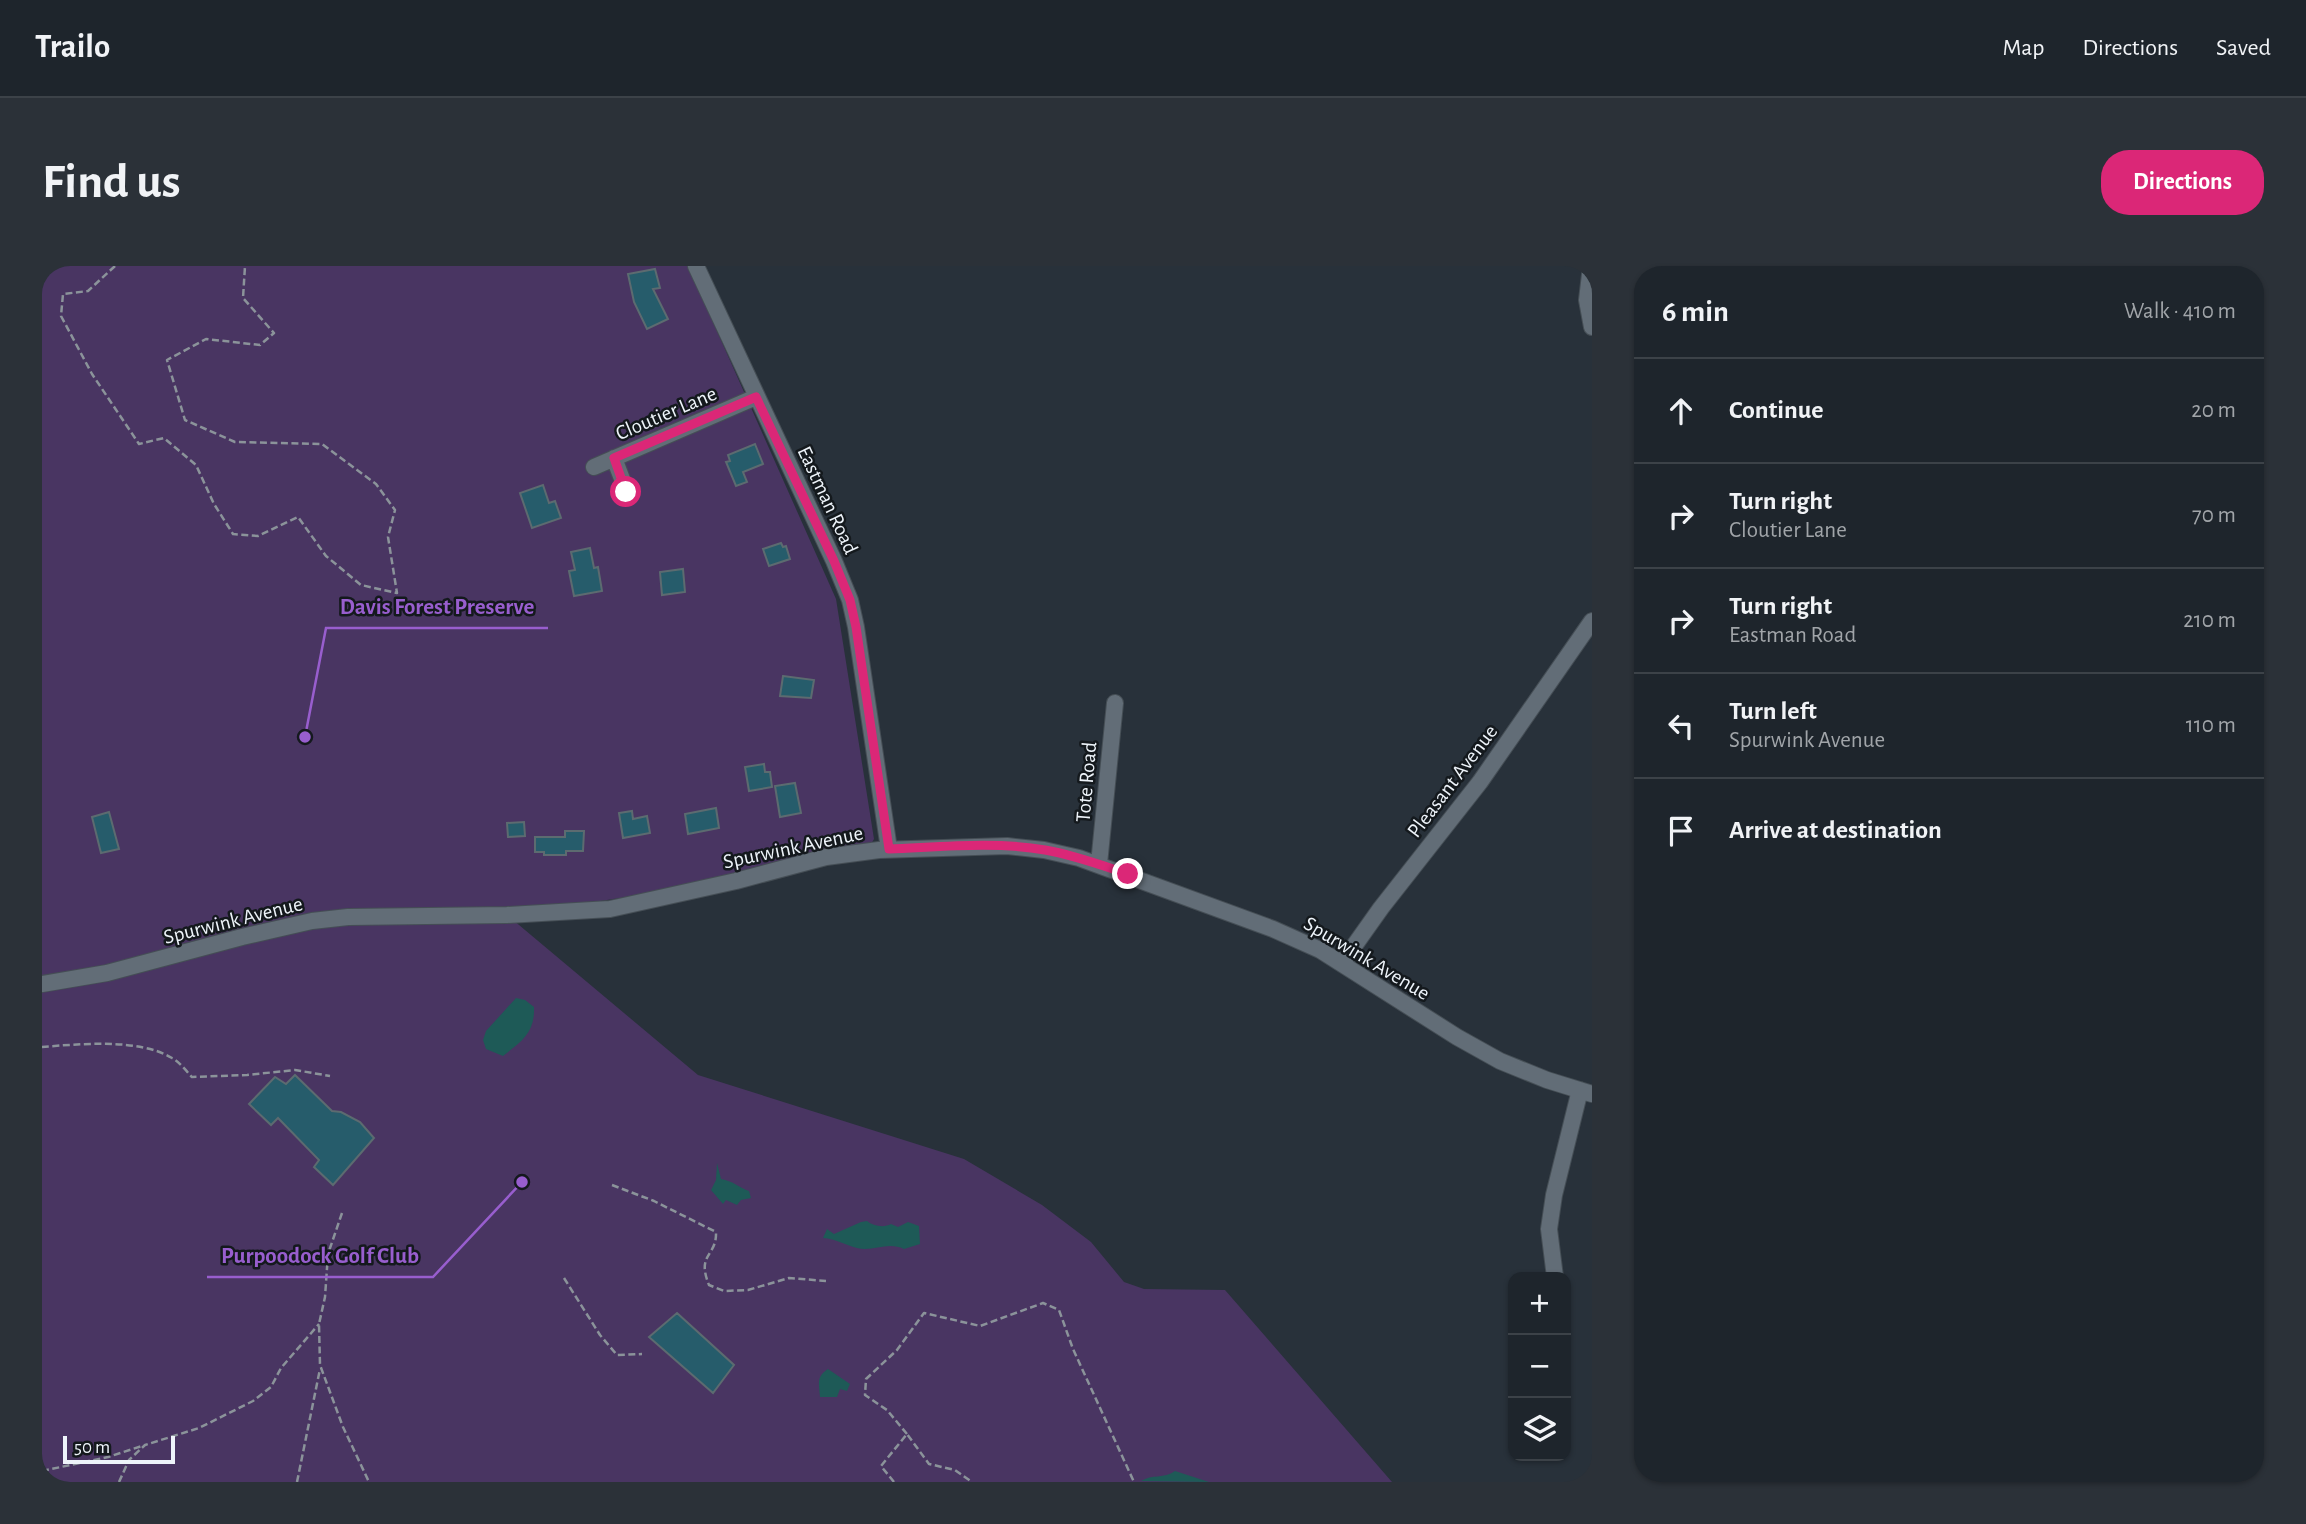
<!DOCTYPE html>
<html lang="en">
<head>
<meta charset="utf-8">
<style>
	body { margin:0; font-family:"Alegreya Sans",sans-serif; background:#2b3138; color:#f1f3f6 }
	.controls { position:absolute; right:21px; bottom:21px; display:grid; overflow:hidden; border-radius:14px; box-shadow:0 2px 5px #0004 }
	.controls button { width:63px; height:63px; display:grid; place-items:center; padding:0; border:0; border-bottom:2px solid #3c4248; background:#1e252c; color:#f1f3f6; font:35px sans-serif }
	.scale { position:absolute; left:21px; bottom:18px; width:112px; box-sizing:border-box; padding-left:7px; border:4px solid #eef4fa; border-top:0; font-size:19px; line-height:24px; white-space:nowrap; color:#eef4fa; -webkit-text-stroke:5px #14191d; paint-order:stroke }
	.stop { position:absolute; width:21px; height:21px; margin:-16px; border:5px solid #db2777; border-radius:50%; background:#fff }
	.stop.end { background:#db2777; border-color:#fff; box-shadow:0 2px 7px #0008 }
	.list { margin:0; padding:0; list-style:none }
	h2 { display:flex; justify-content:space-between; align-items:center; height:91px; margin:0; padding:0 28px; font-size:30px }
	h2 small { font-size:23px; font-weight:400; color:#a1a5a9 }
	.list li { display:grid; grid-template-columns:46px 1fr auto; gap:21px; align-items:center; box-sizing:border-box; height:105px; padding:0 28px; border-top:2px solid #3c4248 }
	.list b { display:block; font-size:26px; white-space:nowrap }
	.list p { margin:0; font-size:23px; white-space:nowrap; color:#a1a5a9 }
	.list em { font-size:23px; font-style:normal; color:#a1a5a9 }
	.icon { flex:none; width:38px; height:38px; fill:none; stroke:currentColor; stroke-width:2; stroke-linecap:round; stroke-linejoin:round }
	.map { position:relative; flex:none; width:1550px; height:1216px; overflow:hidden; border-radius:28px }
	header { display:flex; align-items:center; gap:42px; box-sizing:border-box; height:98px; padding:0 35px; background:#1e252c; border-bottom:2px solid #3c4248 }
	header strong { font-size:33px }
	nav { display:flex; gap:38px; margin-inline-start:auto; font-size:24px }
	.intro { display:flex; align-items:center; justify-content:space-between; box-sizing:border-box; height:168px; padding:0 42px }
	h1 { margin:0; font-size:49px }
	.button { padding:18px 32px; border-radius:28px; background:#db2777; color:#fff; font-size:24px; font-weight:700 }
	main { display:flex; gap:42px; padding:0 42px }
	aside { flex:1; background:#1e252c; border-radius:28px; box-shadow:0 2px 5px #0004 }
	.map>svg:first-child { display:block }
	.green { fill:#493562 }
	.water { fill:#1e5a57 }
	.building { fill:#265c6b; stroke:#5c6b70; stroke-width:2 }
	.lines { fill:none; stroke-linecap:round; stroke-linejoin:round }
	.minor-casing { stroke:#454e55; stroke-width:18 }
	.path { stroke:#8b939a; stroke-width:2.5; stroke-dasharray:7 3.5; stroke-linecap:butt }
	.minor { stroke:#626d77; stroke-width:16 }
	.route { stroke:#db2777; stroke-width:9 }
	.labels { text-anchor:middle; stroke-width:5; stroke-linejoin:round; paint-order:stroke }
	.street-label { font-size:21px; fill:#eef4fa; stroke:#14191d }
	.leader { fill:none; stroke:#985ece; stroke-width:2.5 }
	.callout-dot { fill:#985ece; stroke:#14191d; stroke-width:2.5 }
	.callout-label { font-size:23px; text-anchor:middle; font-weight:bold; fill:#985ece; stroke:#14191d; stroke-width:5; stroke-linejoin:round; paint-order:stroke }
</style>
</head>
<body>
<header>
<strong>Trailo</strong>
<nav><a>Map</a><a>Directions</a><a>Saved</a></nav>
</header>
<div class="intro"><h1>Find us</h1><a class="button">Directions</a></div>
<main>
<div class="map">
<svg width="1550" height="1216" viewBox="0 0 1550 1216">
	<rect width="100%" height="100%" fill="#28313a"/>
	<path class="green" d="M0,0H646L794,333L832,573L829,578L781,586L605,628L465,649L656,809L922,893L1000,939L1049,976L1082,1016L1102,1023L1183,1024L1350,1216H0Z"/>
	<path class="water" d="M474,732L483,734L492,741C493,767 480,775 461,790L444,783L441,774L444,765Z
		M675,897L679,913C691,915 696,921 707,925L709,932L699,934L695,939L684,934L681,938L669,924L674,914Z
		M825,955C831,960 842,962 849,958L856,961L866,956L877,960L878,978L862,983C846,975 831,986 815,982C803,979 794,973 781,972L785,963L792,968L819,956Z
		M786,1103L808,1118L805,1125L798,1123L795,1131H778C777,1117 774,1111 786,1103Z
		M1133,1205L1167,1216L1099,1215C1110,1208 1122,1213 1133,1205Z"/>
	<path class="building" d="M613,3L618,22L611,23L626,53L605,63L592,36L586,8Z
		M713,178L721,198L701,206L705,216L694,220L684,196L688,195L686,189Z
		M501,219L507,237L513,235L519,252L490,262L478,227Z
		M739,277L741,281L744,280L748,293L727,300L721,283Z
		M548,282L552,302L556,301L560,325L532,330L527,305L533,304L529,286Z
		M641,303L643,326L620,329L618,306Z
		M741,410L772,414L769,432L738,430Z
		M722,498L723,506H728L730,521L707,525L703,501Z
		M753,517L759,547L738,551L733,520Z
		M674,542L677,562L646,568L643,548Z
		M590,545L591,553L605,550L608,567L581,572L577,547Z
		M67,546L77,583L59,587L50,551Z
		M482,556L483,570L466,571L465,557Z
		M523,565H542L541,585H524V589H502V586H493V571H523Z
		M253,809L290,845L299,846L318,856L332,872L291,919L272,901L277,894L236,852L229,859L207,838L233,811L244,818Z
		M635,1047L692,1099L671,1127L607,1071Z"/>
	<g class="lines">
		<defs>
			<path id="minor" d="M654,0L792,295L808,334L814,361L847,583
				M1549,0L1545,34L1550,61
				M572,192L585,226
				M552,201L714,131
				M1057,598L1073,437
				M1300,697L1339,642L1438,516L1550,355
				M0,718L65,707L200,671L270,655L306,651L465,649L568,643L694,615L784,591L837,584L965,580L1002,584L1037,592L1231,663L1278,684L1415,771L1458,795L1505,814L1550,828
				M1513,1011L1507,963L1512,929L1538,824"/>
		</defs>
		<use href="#minor" class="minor-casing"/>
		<path class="path" d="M73,0L46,25L21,28L19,50L50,108L97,178L122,172L154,199L172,238L191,268L216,270L256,251L284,290L319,319L355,327L346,271L353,244L334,218L280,178L193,176L143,154L125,94L164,73L218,79L232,67L201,32L203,0
			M0,781C38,778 97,772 130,792C138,796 144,805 150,811L205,809L253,804L288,810
			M570,919L612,935L674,966C675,991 654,987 667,1019L682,1025L706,1024L747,1012L784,1015
			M300,947L286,988L283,1031L277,1058L278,1099L301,1161L327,1216
			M522,1012L558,1069L575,1089L600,1088
			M865,1168L845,1144L823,1129L824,1113L855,1084L882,1047L938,1060L1001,1037L1017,1044L1031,1083L1092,1216
			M0,1205L66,1191L100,1180
			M77,1216L87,1194L103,1179L157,1162L211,1135L229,1121L239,1102L277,1058
			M255,1216L278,1103
			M852,1216L839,1200L865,1168L887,1198L913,1204L930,1216"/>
		<use href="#minor" class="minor"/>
	</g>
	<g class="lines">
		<path class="route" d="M584,226L572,192L714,131L792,295L808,334L814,361L847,583C898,581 952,575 1003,584C1032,589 1059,599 1086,608"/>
	</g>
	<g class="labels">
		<g class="street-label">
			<text transform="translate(624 147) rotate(-23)" y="7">Cloutier Lane</text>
			<text transform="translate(786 234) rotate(65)" y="7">Eastman Road</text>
			<text transform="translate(1410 515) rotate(-53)" y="7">Pleasant Avenue</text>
			<text transform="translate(1044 516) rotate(-85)" y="7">Tote Road</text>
			<text transform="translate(751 581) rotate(-12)" y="7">Spurwink Avenue</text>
			<text transform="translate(191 654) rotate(-14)" y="7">Spurwink Avenue</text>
			<text transform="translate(1325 692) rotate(31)" y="7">Spurwink Avenue</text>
		</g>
	</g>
	<path class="leader" d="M263 471L284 362H506M480 916L391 1011H165"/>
	<g class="callout-dot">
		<circle cx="263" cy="471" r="7"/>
		<circle cx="480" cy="916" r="7"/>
	</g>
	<g class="callout-label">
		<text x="395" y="348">Davis Forest Preserve</text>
		<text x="278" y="997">Purpoodock Golf Club</text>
	</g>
</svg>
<div class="controls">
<button>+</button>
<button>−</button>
<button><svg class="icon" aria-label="layers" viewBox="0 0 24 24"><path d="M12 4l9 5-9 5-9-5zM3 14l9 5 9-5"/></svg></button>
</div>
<div class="scale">50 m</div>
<div class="stop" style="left:584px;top:226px"></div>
<div class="stop end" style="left:1086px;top:608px"></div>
</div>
<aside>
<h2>6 min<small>Walk · 410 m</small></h2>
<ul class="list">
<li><svg class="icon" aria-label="ahead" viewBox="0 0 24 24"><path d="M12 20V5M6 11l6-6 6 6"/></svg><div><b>Continue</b></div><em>20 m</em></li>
<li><svg class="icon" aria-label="right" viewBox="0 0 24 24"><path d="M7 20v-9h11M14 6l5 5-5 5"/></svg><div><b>Turn right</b><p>Cloutier Lane</p></div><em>70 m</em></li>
<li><svg class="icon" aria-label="right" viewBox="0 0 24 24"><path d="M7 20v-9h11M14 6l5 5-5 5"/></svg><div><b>Turn right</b><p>Eastman Road</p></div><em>210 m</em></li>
<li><svg class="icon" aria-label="left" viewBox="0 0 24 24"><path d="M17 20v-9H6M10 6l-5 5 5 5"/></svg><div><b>Turn left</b><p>Spurwink Avenue</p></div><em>110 m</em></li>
<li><svg class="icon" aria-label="arrive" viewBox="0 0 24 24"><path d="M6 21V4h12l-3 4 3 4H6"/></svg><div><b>Arrive at destination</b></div></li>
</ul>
</aside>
</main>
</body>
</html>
